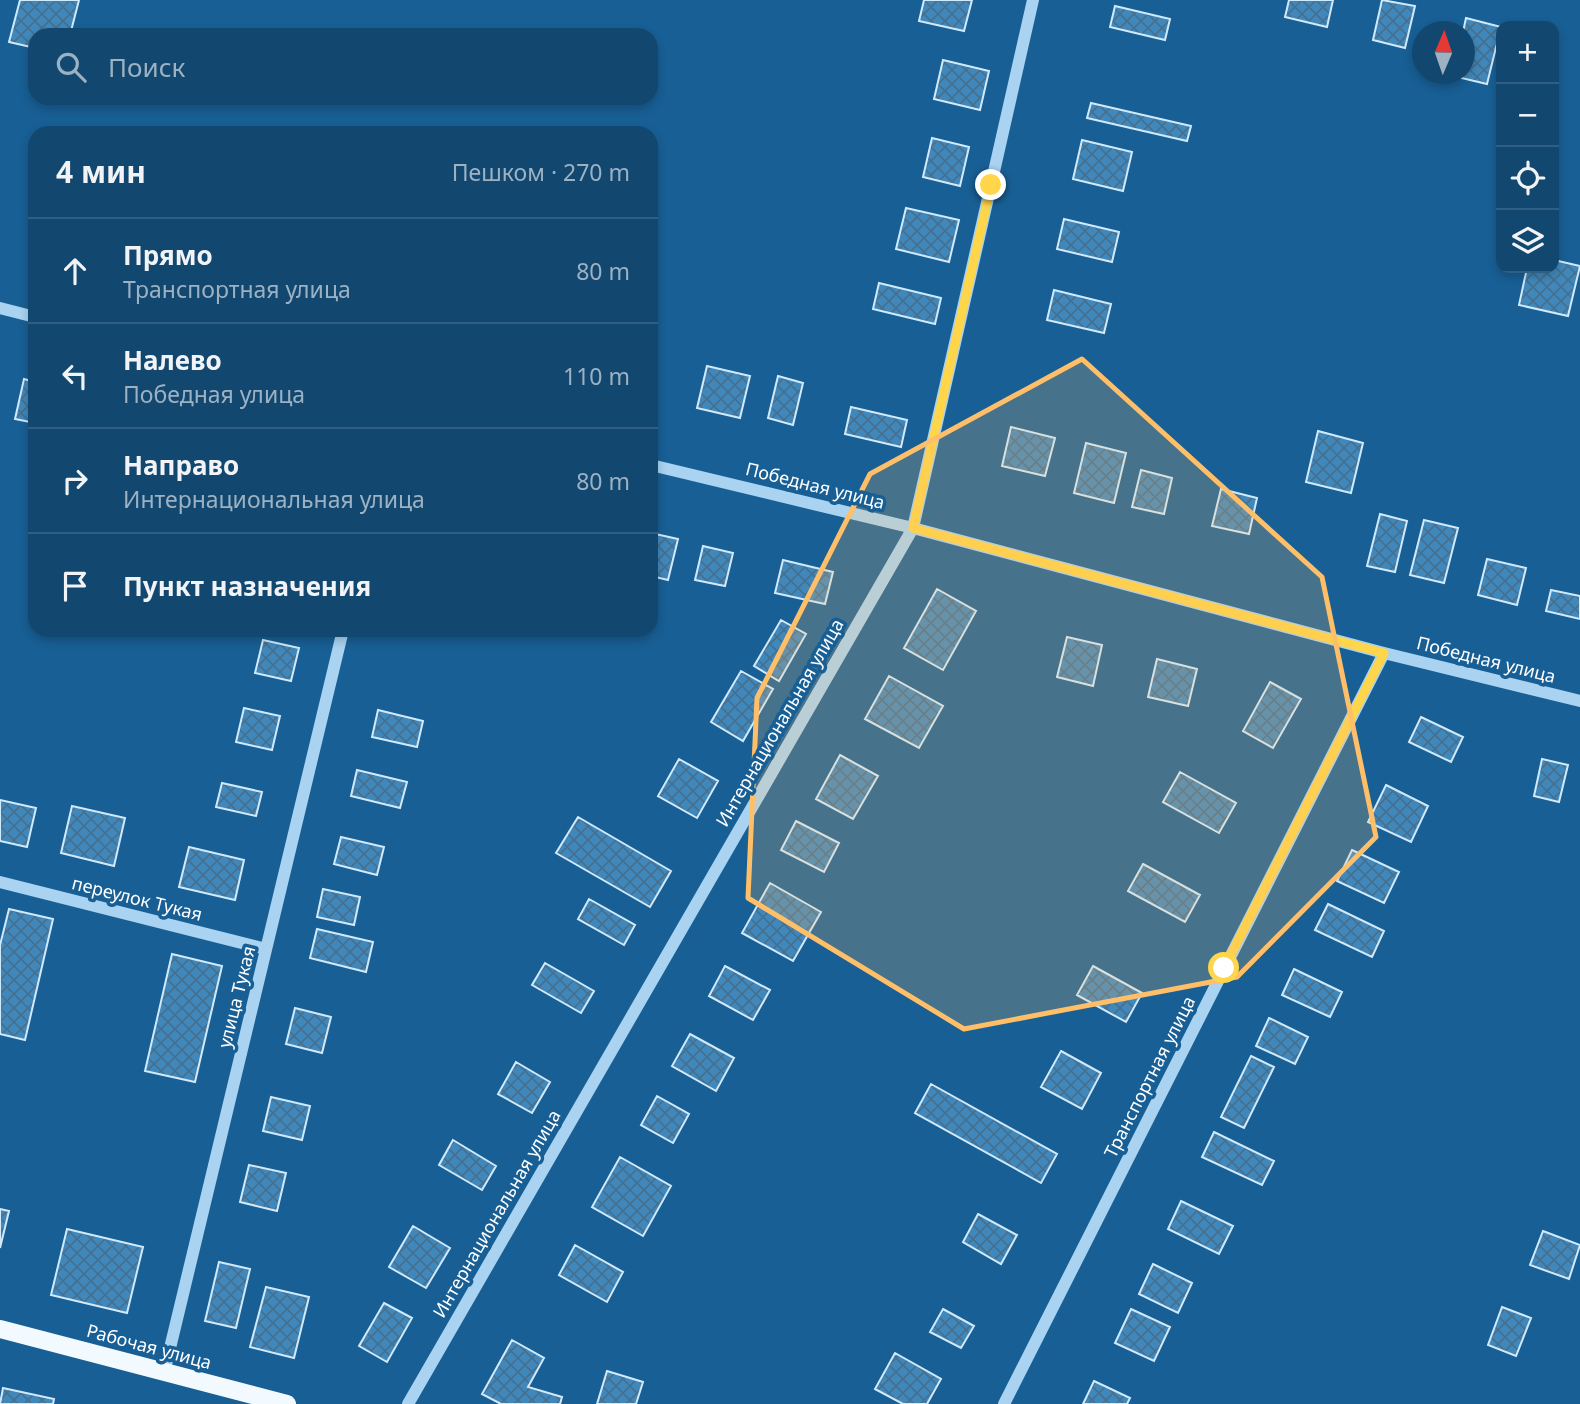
<!DOCTYPE html>
<html lang="ru">
<head>
<meta charset="utf-8">
<style>
	body { margin:0; font-family:"Noto Sans",sans-serif; background:#1f5178; color:#f1f3f6 }
	.controls { position:absolute; right:21px; top:21px; display:grid; overflow:hidden; border-radius:14px; box-shadow:0 4px 10px #0003 }
	.controls button { width:63px; height:63px; display:grid; place-items:center; padding:0; border:0; border-bottom:2px solid #315f83; background:#124770; color:#f1f3f6; font:35px sans-serif }
	.compass { position:absolute; left:1412px; top:21px; width:63px; height:63px; border-radius:50%; background:#124770; box-shadow:0 4px 10px #0003; rotate:2deg }
	.stop { position:absolute; width:21px; height:21px; margin:-16px; border:5px solid #ffd54a; border-radius:50%; background:#fff }
	.stop.end { background:#ffd54a; border-color:#fff; box-shadow:0 2px 7px #0008 }
	.list { margin:0; padding:0; list-style:none }
	h2 { display:flex; justify-content:space-between; align-items:center; height:91px; margin:0; padding:0 28px; font-size:30px }
	h2 small { font-size:23px; font-weight:400; color:#9cb2c3 }
	.list li { display:grid; grid-template-columns:46px 1fr auto; gap:21px; align-items:center; box-sizing:border-box; height:105px; padding:0 28px; border-top:2px solid #315f83 }
	.list b { display:block; font-size:26px; white-space:nowrap }
	.list p { margin:0; font-size:23px; white-space:nowrap; color:#9cb2c3 }
	.list em { font-size:23px; font-style:normal; color:#9cb2c3 }
	.icon { flex:none; width:38px; height:38px; fill:none; stroke:currentColor; stroke-width:2; stroke-linecap:round; stroke-linejoin:round }
	.map { position:relative; flex:none; width:1580px; height:1404px; overflow:hidden }
	.search { position:absolute; background:#124770; box-shadow:0 4px 10px #0003; left:28px; top:28px; width:630px; height:77px; display:flex; align-items:center; gap:18px; box-sizing:border-box; padding:0 24px; border-radius:21px; color:#9cb2c3; font-size:26px }
	.panel { position:absolute; background:#124770; box-shadow:0 4px 10px #0003; left:28px; top:126px; width:630px; height:511px; border-radius:21px }
	.map>svg:first-child { display:block }
	.building { fill:url(#building-cross-hatch); stroke:#d0eafc; stroke-width:2 }
	.lines { fill:none; stroke-linecap:round; stroke-linejoin:round }
	.minor { stroke:#a9d3f1; stroke-width:12 }
	.major { stroke:#f2f9ff; stroke-width:18 }
	.route { stroke:#ffd54a; stroke-width:9 }
	.marked { fill:#ffbf68; fill-opacity:0.2; stroke:#ffbf68; stroke-width:5; stroke-linejoin:round }
	.labels { text-anchor:middle; stroke-width:7; stroke-linejoin:round; paint-order:stroke }
	.street-label { font-size:18px; fill:#fff; stroke:#185f95 }
</style>
</head>
<body>
<div class="map">
<svg width="1580" height="1404" viewBox="0 0 1580 1404">
	<defs>
		<pattern id="building-cross-hatch" width="8" height="8" patternUnits="userSpaceOnUse" patternTransform="scale(1.75)"><rect width="8" height="8" fill="#4088bc"/><path d="M0 0l8 8M0 8l8-8" fill="none" stroke="#45708f"/></pattern>
	</defs>
	<rect width="100%" height="100%" fill="#185f95"/>
	<path class="building" d="M20,0H79L70,35H35V48L9,42Z
		M924,0H972L964,31L919,21Z
		M1289,0H1333L1327,27L1285,17Z
		M1382,0L1415,6L1405,48L1373,40Z
		M1115,6L1170,19L1165,40L1110,27Z
		M1466,18L1501,27L1487,84L1453,76V74H1464L1463,32Z
		M943,60L989,71L980,110L934,99Z
		M1091,103L1191,126L1187,141L1087,118Z
		M932,138L969,147L960,186L923,177Z
		M1082,140L1132,152L1123,191L1073,179Z
		M906,208L959,220L949,262L896,249Z
		M1064,219L1119,232L1112,262L1057,249Z
		M1554,260L1580,266L1568,316L1519,305L1527,268H1554Z
		M879,283L941,298L935,324L873,309Z
		M1054,290L1111,304L1104,333L1047,320Z
		M707,366L750,376L740,418L697,408Z
		M778,376L803,383L793,425L768,418Z
		M24,379L35,382V423L15,419Z
		M851,407L907,420L901,447L845,434Z
		M1011,427L1055,438L1045,476L1002,466Z
		M1318,431L1363,443L1351,493L1306,482Z
		M1086,443L1126,453L1114,503L1074,493Z
		M1141,470L1172,478L1164,514L1132,507Z
		M1221,489L1257,498L1249,534L1212,526Z
		M1380,514L1407,521L1395,572L1367,566Z
		M1424,520L1458,528L1444,583L1410,575Z
		M651,533L678,539L668,580L651,576Z
		M703,546L733,553L725,586L695,580Z
		M1487,559L1526,568L1517,605L1478,595Z
		M783,560L833,572L825,604L775,593Z
		M937,589L976,611L943,670L904,648Z
		M1551,590L1580,596V619L1546,611Z
		M781,620L806,634L779,681L754,666Z
		M1067,637L1102,645L1093,686L1057,677Z
		M263,640L299,648L291,681L255,673Z
		M1157,659L1197,669L1188,706L1148,697Z
		M741,671L773,689L743,741L711,722Z
		M889,676L943,706L919,748L865,719Z
		M1270,682L1301,699L1273,748L1243,731Z
		M244,708L280,716L272,750L236,742Z
		M378,710L423,721L417,747L372,737Z
		M1421,717L1463,737L1451,762L1409,742Z
		M840,755L878,776L853,819L816,799Z
		M679,759L718,781L697,818L658,796Z
		M1542,759L1568,765L1559,802L1534,796Z
		M357,770L407,782L400,808L351,796Z
		M1180,772L1236,803L1219,833L1163,802Z
		M222,783L262,792L256,816L216,807Z
		M1386,785L1428,806L1411,842L1368,822Z
		M0,800L36,808L27,847L0,841Z
		M72,806L125,818L114,866L61,853Z
		M578,817L671,871L650,907L556,853Z
		M796,821L839,843L824,872L781,850Z
		M341,837L384,847L377,875L334,864Z
		M189,847L244,860L235,900L179,887Z
		M1352,850L1399,872L1384,903L1337,881Z
		M1143,864L1200,895L1185,922L1128,891Z
		M770,883L821,912L793,961L742,933Z
		M323,889L360,897L354,925L317,917Z
		M589,899L635,925L624,945L578,919Z
		M1328,904L1384,931L1372,957L1315,930Z
		M9,909L53,919L25,1040L0,1034V945Z
		M317,929L373,942L366,972L310,958Z
		M172,954L222,966L195,1082L145,1071Z
		M545,963L594,991L581,1013L532,985Z
		M725,966L770,990L753,1020L709,996Z
		M1093,966L1142,993L1126,1022L1077,995Z
		M1294,969L1342,992L1330,1017L1282,995Z
		M295,1008L331,1017L322,1053L286,1044Z
		M1269,1018L1308,1037L1295,1064L1256,1046Z
		M690,1034L734,1058L716,1091L672,1066Z
		M1061,1051L1101,1073L1082,1109L1041,1087Z
		M1251,1056L1274,1067L1244,1128L1221,1117Z
		M516,1062L550,1082L532,1113L498,1094Z
		M931,1084L1057,1154L1041,1183L915,1113Z
		M657,1096L689,1114L673,1143L641,1125Z
		M271,1097L310,1106L302,1140L263,1131Z
		M1214,1132L1274,1161L1262,1185L1202,1157Z
		M453,1140L496,1166L482,1190L439,1165Z
		M620,1157L671,1186L643,1236L592,1207Z
		M249,1165L286,1173L277,1211L240,1202Z
		M1181,1201L1233,1226L1219,1254L1168,1229Z
		M0,1209L9,1211L0,1248Z
		M978,1214L1017,1235L1001,1264L963,1242Z
		M413,1226L450,1248L426,1288L389,1267Z
		M67,1229L143,1247L127,1313L51,1295Z
		M1543,1231L1580,1245L1569,1279L1530,1265Z
		M575,1245L623,1272L607,1302L559,1275Z
		M219,1262L250,1269L236,1328L205,1321Z
		M1153,1264L1192,1283L1178,1313L1139,1294Z
		M266,1287L309,1297L294,1358L250,1347Z
		M384,1303L412,1318L387,1362L359,1346Z
		M1502,1307L1531,1318L1516,1356L1488,1345Z
		M943,1309L974,1326L961,1348L930,1332Z
		M1131,1309L1170,1327L1154,1361L1115,1343Z
		M512,1340L544,1358L528,1387L562,1397L560,1404H501L482,1394Z
		M895,1353L941,1379L927,1404H903L875,1389Z
		M607,1371L643,1382L636,1404H597Z
		M1094,1381L1130,1398L1127,1404H1083Z
		M3,1388L54,1399L53,1404H0Z"/>
	<g class="lines">
		<path class="minor" d="M0,308L35,317
			M651,465L913,528L1384,653L1580,701
			M0,882L266,949
			M164,1373L343,630
			M408,1404L913,528L1033,0
			M1004,1404L1384,653"/>
		<path class="major" d="M0,1329L287,1404"/>
	</g>
	<g class="lines">
		<path class="route" d="M991,185L913,528L1384,653L1224,968"/>
	</g>
	<path class="marked" d="M1082,359L1322,577L1376,837L1237,977L964,1029L748,898L757,698L870,474Z"/>
	<g class="labels">
		<g class="street-label">
			<text transform="translate(815 486) rotate(14)" y="6">Победная улица</text>
			<text transform="translate(1486 660) rotate(14)" y="6">Победная улица</text>
			<text transform="translate(780 723) rotate(-60)" y="6">Интернациональная улица</text>
			<text transform="translate(137 899) rotate(14)" y="6">переулок Тукая</text>
			<text transform="translate(237 997) rotate(-76)" y="6">улица Тукая</text>
			<text transform="translate(1150 1077) rotate(-63)" y="6">Транспортная улица</text>
			<text transform="translate(497 1214) rotate(-60)" y="6">Интернациональная улица</text>
			<text transform="translate(149 1347) rotate(15)" y="6">Рабочая улица</text>
		</g>
	</g>
</svg>
<div class="controls">
<button>+</button>
<button>−</button>
<button><svg class="icon" aria-label="locate" viewBox="0 0 24 24"><circle cx="12" cy="12" r="6"/><path d="M12 2v4M12 18v4M2 12h4M18 12h4"/></svg></button>
<button><svg class="icon" aria-label="layers" viewBox="0 0 24 24"><path d="M12 4l9 5-9 5-9-5zM3 14l9 5 9-5"/></svg></button>
</div>
<svg class="compass" viewBox="-18 -18 36 36"><path d="M0-13l5 13h-10z" fill="#e53935"/><path d="M0 13l5-13h-10z" fill="#9cb2c3"/></svg>
<div class="stop" style="left:1224px;top:968px"></div>
<div class="stop end" style="left:991px;top:185px"></div>
<div class="search"><svg class="icon" aria-label="search" viewBox="0 0 24 24"><circle cx="10" cy="10" r="6"/><path d="M15 15l6 6"/></svg>Поиск</div>
<section class="panel">
<h2>4 мин<small>Пешком · 270 m</small></h2>
<ul class="list">
<li><svg class="icon" aria-label="ahead" viewBox="0 0 24 24"><path d="M12 20V5M6 11l6-6 6 6"/></svg><div><b>Прямо</b><p>Транспортная улица</p></div><em>80 m</em></li>
<li><svg class="icon" aria-label="left" viewBox="0 0 24 24"><path d="M17 20v-9H6M10 6l-5 5 5 5"/></svg><div><b>Налево</b><p>Победная улица</p></div><em>110 m</em></li>
<li><svg class="icon" aria-label="right" viewBox="0 0 24 24"><path d="M7 20v-9h11M14 6l5 5-5 5"/></svg><div><b>Направо</b><p>Интернациональная улица</p></div><em>80 m</em></li>
<li><svg class="icon" aria-label="arrive" viewBox="0 0 24 24"><path d="M6 21V4h12l-3 4 3 4H6"/></svg><div><b>Пункт назначения</b></div></li>
</ul>
</section>
</div>
</body>
</html>
